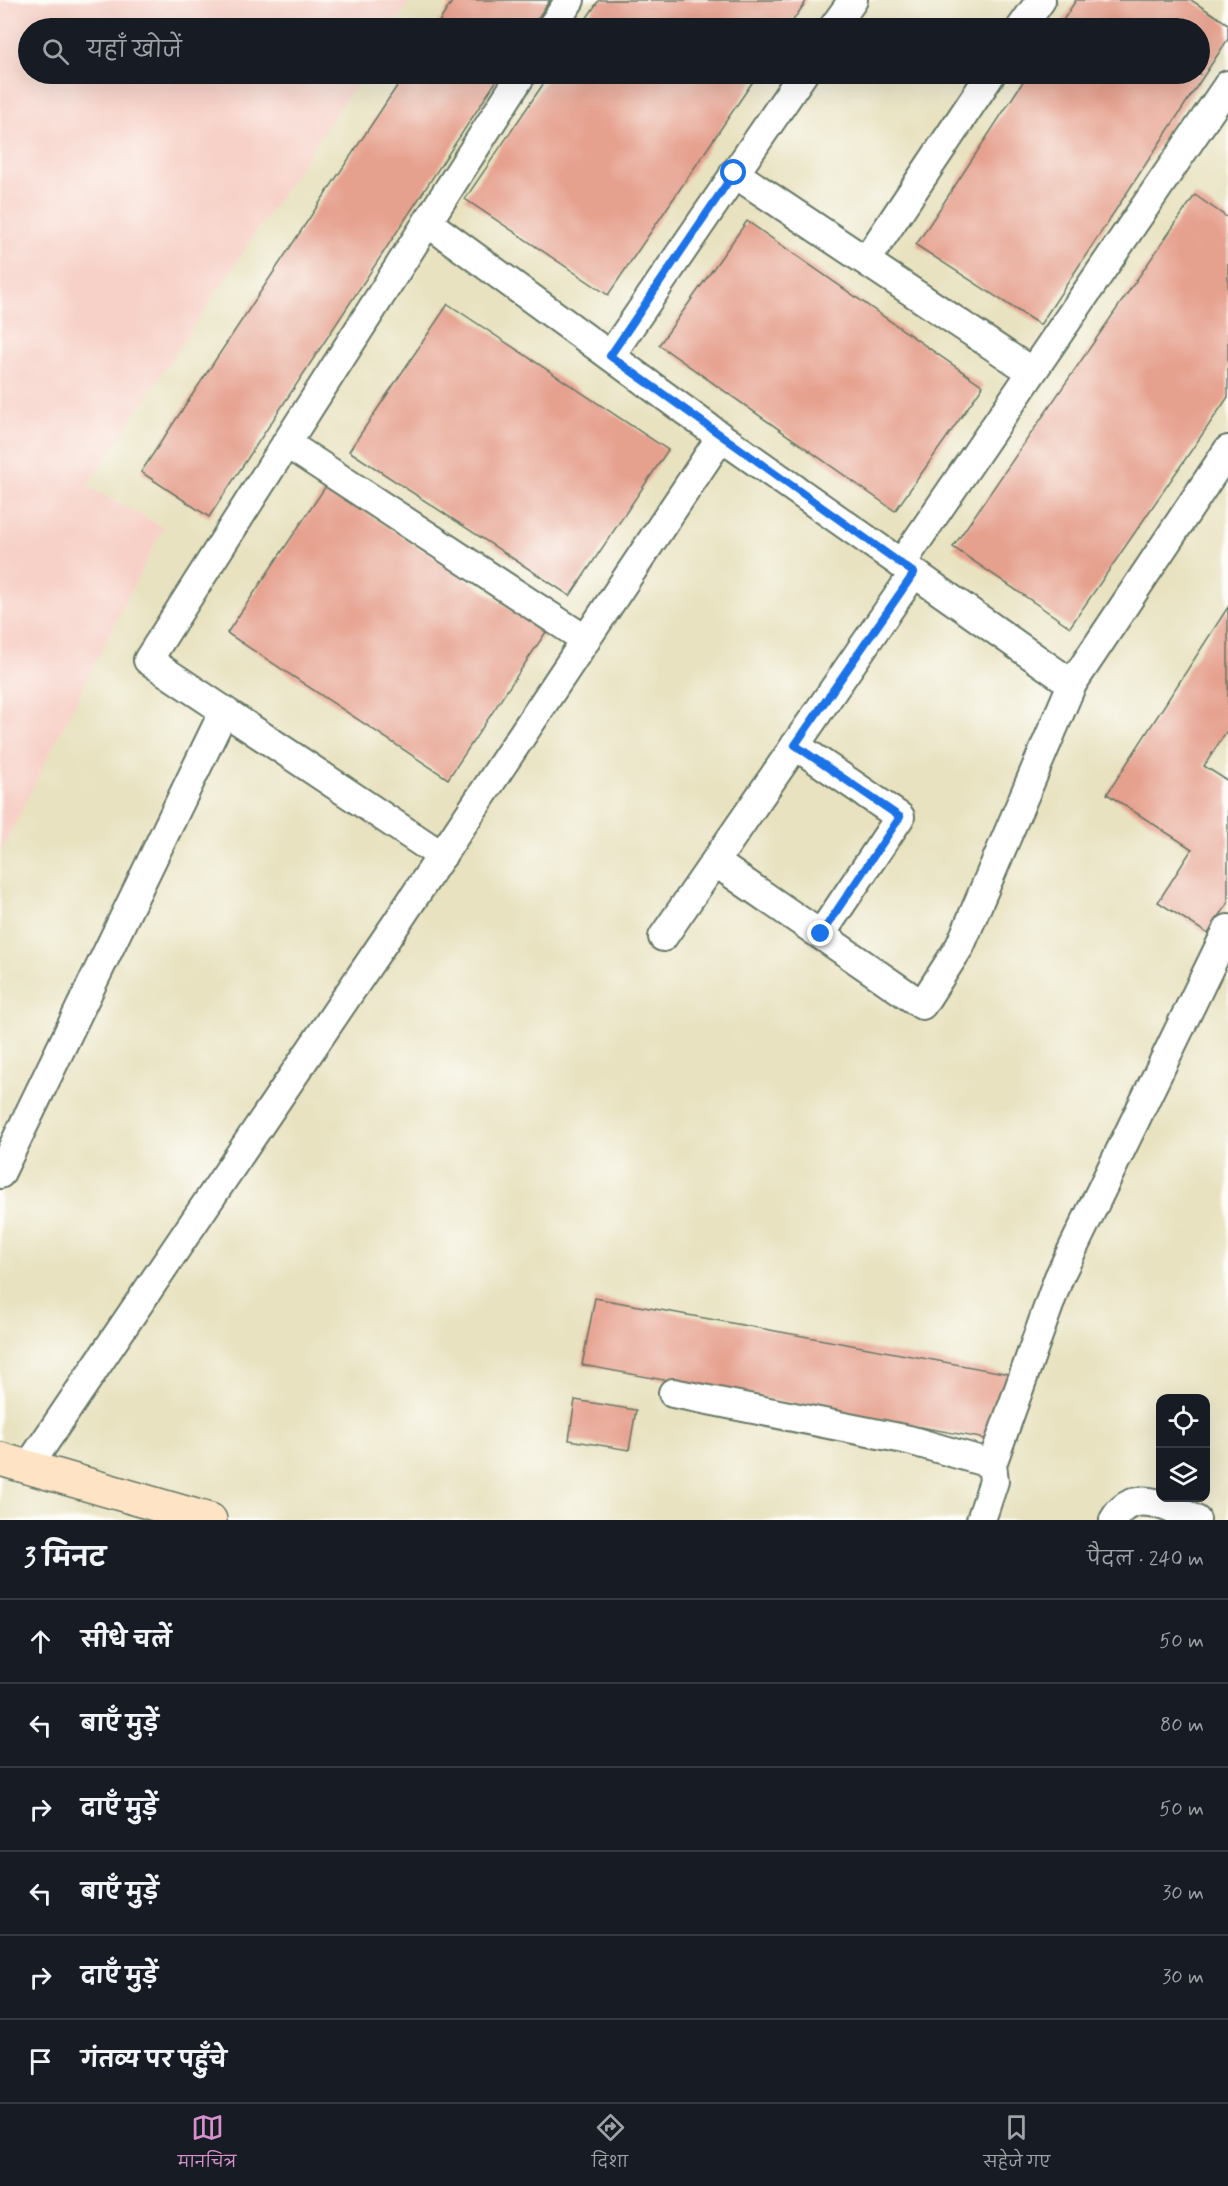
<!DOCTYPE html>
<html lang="hi">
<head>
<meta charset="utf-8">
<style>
	body { margin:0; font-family:Mynerve,"Playpen Sans Deva",sans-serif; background:#20242c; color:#f1f3f6 }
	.controls { position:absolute; right:18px; bottom:18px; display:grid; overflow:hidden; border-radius:12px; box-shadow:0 6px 24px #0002 }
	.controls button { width:54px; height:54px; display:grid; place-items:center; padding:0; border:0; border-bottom:2px solid #363941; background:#171b24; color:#f1f3f6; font:30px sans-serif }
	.stop { position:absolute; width:18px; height:18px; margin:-14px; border:4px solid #1a73e8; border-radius:50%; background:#fff }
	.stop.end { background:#1a73e8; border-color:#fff; box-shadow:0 2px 6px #0008 }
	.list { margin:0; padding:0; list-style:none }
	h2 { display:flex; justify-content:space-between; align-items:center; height:78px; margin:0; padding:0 24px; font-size:26px }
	h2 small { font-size:20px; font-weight:400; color:#9ea1a6 }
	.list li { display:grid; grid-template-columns:39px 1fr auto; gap:18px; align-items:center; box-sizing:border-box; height:84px; padding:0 24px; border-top:2px solid #363941 }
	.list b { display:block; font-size:22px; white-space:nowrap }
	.list em { font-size:20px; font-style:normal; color:#9ea1a6 }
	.icon { flex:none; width:33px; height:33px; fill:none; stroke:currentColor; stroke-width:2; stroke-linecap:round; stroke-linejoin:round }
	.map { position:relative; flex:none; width:1228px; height:1520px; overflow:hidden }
	.search { position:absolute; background:#171b24; box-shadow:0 6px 24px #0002; left:18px; right:18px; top:18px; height:66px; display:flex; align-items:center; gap:15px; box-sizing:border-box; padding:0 21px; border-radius:33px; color:#9ea1a6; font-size:22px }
	.sheet { height:582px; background:#171b24 }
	nav { display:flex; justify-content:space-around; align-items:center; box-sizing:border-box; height:84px; border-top:2px solid #363941; background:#171b24; font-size:16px; color:#9ea1a6 }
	nav a { display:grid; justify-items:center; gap:3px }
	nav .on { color:#d690ce }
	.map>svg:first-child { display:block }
	.built { fill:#f7d1c8 }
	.building { fill:#e6a08e }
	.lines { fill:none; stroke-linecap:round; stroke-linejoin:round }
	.minor-casing { stroke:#657765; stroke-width:32 }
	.secondary-casing { stroke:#657765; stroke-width:36 }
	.minor { stroke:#fff; stroke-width:28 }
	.secondary { stroke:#fee4c5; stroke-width:33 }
	.route { stroke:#1a73e8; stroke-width:8 }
</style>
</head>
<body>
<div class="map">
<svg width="1228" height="1520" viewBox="0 0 1228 1520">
	<rect width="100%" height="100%" fill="#fdfcf7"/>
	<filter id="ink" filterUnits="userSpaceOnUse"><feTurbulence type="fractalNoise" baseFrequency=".0167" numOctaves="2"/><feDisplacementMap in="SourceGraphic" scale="12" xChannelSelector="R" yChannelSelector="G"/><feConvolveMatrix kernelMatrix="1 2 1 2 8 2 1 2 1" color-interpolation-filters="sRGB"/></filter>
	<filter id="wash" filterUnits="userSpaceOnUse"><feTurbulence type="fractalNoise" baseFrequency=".008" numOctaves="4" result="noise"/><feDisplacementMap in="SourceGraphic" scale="24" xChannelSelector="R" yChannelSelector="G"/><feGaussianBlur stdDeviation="1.35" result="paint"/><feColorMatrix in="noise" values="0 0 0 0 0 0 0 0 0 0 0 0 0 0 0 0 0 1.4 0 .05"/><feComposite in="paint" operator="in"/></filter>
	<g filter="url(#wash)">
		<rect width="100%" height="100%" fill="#e8e2c0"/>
		<path class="built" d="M0,0H411L392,28H28V74H362L87,486L163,527L0,853Z"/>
		<g id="blocks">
			<path class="building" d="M453,0H550L531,28H435Z
				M599,0H807L788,28H580Z
				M1076,0H1191L1228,24V39L1040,325L916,245L1028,74H1200V28H1058Z
				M405,74H501L209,517L141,472Z
				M550,74H758L608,295L465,199Z
				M1195,195L1228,218V397L1070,627L953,547Z
				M747,221L983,386L895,511L659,345Z
				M448,304L668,450L570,596L349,451Z
				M326,486L546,632L448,779L227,633Z
				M1228,607V729L1204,766L1228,781V903L1208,934L1158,902L1192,849L1107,794Z
				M595,1298L1015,1375L1002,1442L582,1365Z
				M575,1400L636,1410L629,1450L569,1440Z"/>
		</g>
	</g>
	<g filter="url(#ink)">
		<use href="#blocks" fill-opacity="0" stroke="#657765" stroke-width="1.5"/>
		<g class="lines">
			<defs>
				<path id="minor" d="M551,28L570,0
					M833,28L853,0
					M1021,28L1041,0
					M734,173L1032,372
					M427,222L721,437L1072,684L1228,450
					M866,261L991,74
					M610,356L803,74
					M286,443L586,640
					M901,564L1228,85
					M795,745L900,817L821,934
					M442,856L148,660L522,74
					M715,862L922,1005L960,946L1072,684
					M663,937L914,573
					M0,1174L224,711
					M673,1393L909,1440L992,1464
					M28,1467L396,924L721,437
					M981,1520L994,1481L992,1464L1059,1277L1228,929
					M1114,1520C1133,1486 1170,1507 1196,1520"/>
				<path id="secondary" d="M0,1459L210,1520"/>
			</defs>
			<use href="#minor" class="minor-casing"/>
			<use href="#secondary" class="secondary-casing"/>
			<use href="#minor" class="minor"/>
			<use href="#secondary" class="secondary"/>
		</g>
	</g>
	<g class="lines" filter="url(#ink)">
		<path class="route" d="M734,173L610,356L914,573L795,745L900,817L821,934"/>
	</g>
</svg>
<div class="controls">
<button><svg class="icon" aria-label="locate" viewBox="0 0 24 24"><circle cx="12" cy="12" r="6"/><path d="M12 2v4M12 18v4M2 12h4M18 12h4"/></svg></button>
<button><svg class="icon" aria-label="layers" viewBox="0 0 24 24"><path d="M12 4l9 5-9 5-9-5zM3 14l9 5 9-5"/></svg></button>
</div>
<div class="stop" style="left:734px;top:173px"></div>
<div class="stop end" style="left:821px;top:934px"></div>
<div class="search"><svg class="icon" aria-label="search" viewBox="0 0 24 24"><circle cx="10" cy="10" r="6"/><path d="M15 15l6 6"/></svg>यहाँ खोजें</div>
</div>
<section class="sheet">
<h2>3 मिनट<small>पैदल · 240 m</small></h2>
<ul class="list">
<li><svg class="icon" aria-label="ahead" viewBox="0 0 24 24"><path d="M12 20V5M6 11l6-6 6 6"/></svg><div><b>सीधे चलें</b></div><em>50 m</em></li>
<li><svg class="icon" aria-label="left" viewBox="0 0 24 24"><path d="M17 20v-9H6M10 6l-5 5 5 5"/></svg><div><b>बाएँ मुड़ें</b></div><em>80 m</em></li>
<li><svg class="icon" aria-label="right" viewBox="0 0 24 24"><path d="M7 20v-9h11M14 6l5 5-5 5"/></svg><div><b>दाएँ मुड़ें</b></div><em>50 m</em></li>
<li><svg class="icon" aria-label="left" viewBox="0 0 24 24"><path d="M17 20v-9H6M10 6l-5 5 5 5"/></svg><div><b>बाएँ मुड़ें</b></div><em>30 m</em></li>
<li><svg class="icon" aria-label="right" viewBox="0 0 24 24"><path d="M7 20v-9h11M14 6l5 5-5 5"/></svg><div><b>दाएँ मुड़ें</b></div><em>30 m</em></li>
<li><svg class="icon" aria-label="arrive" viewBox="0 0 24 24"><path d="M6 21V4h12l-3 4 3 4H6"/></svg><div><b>गंतव्य पर पहुँचे</b></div></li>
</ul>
</section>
<nav>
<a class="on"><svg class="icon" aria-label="map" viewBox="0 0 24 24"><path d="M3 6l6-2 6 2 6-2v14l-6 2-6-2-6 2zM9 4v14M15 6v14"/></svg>मानचित्र</a>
<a><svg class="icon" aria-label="directions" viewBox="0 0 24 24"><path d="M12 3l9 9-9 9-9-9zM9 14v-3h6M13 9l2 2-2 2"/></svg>दिशा</a>
<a><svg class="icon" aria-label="saved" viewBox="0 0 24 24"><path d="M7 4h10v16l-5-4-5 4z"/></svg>सहेजे गए</a>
</nav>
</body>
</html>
